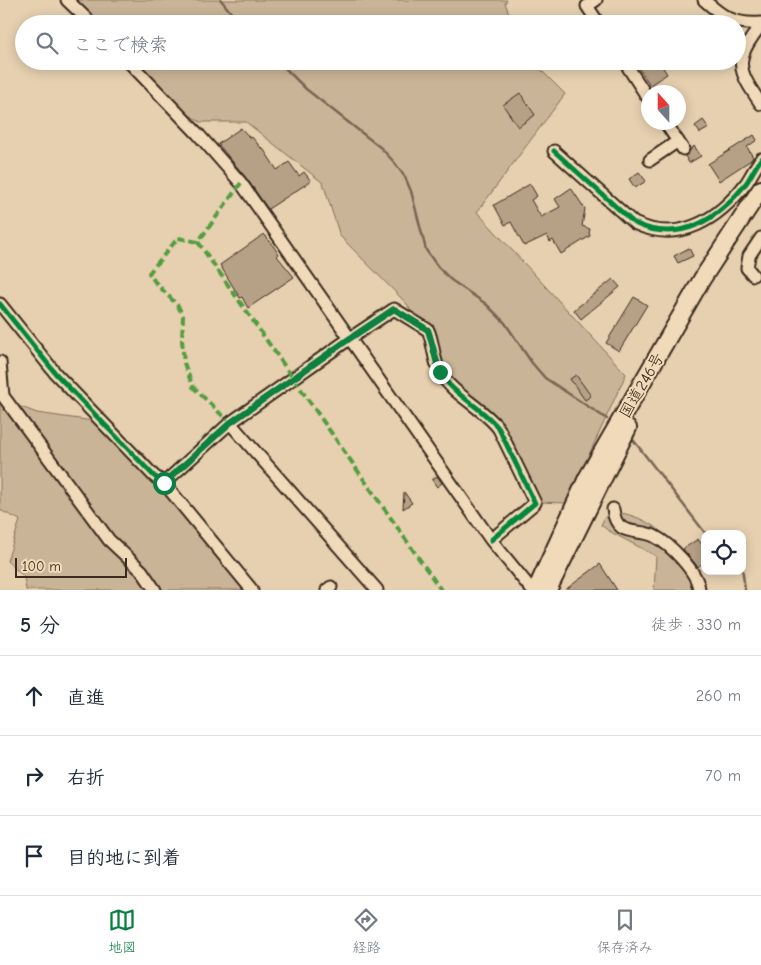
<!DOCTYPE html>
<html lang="ja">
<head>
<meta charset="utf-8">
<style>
	body { margin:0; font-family:"Comic Neue","Klee One",sans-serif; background:#f2f2f3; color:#1f2937 }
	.controls { position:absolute; right:15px; bottom:15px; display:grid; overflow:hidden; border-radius:10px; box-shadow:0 2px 12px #0003 }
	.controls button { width:45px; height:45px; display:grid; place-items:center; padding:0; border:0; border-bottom:1px solid #e0e1e3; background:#fff; color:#1f2937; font:25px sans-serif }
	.compass { position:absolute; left:641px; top:85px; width:45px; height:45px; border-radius:50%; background:#fff; box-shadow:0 2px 12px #0003; rotate:339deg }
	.scale { position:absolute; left:15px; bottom:12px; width:112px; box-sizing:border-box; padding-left:5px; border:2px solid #3b2a1e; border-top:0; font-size:14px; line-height:18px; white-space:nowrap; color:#3b2a1e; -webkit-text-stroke:4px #f1dab9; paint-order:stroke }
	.stop { position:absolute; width:15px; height:15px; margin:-11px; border:4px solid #0b8043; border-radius:50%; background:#fff }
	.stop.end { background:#0b8043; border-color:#fff; box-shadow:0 1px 5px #0008 }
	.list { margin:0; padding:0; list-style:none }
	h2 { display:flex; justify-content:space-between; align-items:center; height:65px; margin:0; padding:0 20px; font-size:21px }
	h2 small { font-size:16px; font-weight:400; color:#747a83 }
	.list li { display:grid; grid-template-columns:32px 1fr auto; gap:15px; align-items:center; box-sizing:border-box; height:80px; padding:0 20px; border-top:1px solid #e0e1e3 }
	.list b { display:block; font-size:19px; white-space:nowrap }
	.list em { font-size:16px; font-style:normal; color:#747a83 }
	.icon { flex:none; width:28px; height:28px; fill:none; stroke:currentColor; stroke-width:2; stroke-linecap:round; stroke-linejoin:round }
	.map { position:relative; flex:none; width:761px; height:590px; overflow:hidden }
	.search { position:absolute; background:#fff; box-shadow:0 2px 12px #0003; left:15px; right:15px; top:15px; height:55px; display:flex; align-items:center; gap:12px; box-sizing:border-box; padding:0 18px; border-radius:28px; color:#747a83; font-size:19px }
	.sheet { height:305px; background:#fff }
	nav { display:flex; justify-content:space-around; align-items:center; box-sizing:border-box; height:70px; border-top:1px solid #e0e1e3; background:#fff; font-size:14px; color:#747a83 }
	nav a { display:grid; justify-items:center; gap:2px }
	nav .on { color:#0b8043 }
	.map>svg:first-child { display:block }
	.green { fill:#cab497; stroke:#826f5a }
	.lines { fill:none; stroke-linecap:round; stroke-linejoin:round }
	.stream { stroke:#796552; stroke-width:2.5 }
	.building { fill:#b6a187; stroke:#3b2a1e }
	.minor-casing { stroke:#3b2a1e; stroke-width:15 }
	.highway-casing { stroke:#3b2a1e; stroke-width:20 }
	.minor { stroke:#f1dab9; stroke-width:11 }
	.highway { stroke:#f1dab9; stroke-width:16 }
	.quiet { stroke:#529c3f; stroke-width:4; stroke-dasharray:8 4; stroke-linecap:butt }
	.cycleway-casing { stroke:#f1dab9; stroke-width:8 }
	.cycleway { stroke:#00873e; stroke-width:5 }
	.route { stroke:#0b8043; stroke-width:6 }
	.labels { text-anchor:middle; stroke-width:4; stroke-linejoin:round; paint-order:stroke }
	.street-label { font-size:16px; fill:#3b2a1e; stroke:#f1dab9 }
</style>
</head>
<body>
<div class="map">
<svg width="761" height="590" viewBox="0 0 761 590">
	<rect width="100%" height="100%" fill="#e6d0b0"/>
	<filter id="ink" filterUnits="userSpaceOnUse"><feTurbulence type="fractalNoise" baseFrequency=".02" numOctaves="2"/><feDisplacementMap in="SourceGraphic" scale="10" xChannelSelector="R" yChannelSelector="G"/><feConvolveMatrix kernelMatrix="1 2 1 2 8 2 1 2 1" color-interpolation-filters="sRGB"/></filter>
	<g filter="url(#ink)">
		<path class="green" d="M76,0H507L505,3L513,24H102Z
			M133,61H532L565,94L477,212L626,374L567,503L536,502L498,426L444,375L407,304L340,236L323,183L246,122H200L159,94Z
			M0,399L37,413L93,421L142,452L259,590H26L24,577L7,561L20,520L0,510Z
			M620,513C637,515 654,525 667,537C679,548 691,575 699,590H654L656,556L609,531L601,525L605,517Z"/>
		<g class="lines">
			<path class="stream" d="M221,0L240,24
				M278,61L306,89L381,148L394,162L405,177L411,191L426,250L438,267L451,280L486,304L505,323L532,363L545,378L607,419
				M631,437L706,534
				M742,567L745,590"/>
		</g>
		<path class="building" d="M634,61H659L667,74L650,85Z
			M520,93L535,115L518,127L503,105Z
			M703,120L709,128L700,133L695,126Z
			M241,128L250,138L252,137L261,148L262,147L277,170L289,162L299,176L304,172L311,181L268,209L247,179L218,144Z
			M754,135L757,140L747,147L753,157L751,160L719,181L708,164Z
			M694,146L701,156L689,163L685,156Z
			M639,172L646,181L635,188L629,179Z
			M530,184L537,196L531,200L541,217L560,207L555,199L571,188L585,209L582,226L590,229L589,233L590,236L561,254L553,240L550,242L547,235L524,246L511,222L505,225L494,205Z
			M264,234L279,254L277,256L294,277L248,308L242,297L240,298L220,265Z
			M689,248L693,256L678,263L674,256Z
			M613,279L620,287L581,319L574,310Z
			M634,297L647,305L619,351L606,343Z
			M576,375L591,396L585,400L570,379Z
			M437,476L442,483L437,487L432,480Z
			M404,492L412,503L403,509Z
			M698,539L705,549V561L698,567L683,549Z
			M600,564L617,590H565Z"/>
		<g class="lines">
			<defs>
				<path id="minor" d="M67,0L92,24
					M596,0L587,6L599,24
					M704,0C723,17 734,25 761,23
					M761,25C734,60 736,68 761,104
					M128,61L198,134L241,183L491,540L532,590
					M624,61L648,98
					M665,122L683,149
					M554,151L634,223C680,245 719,219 747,182C752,174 756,166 761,159
					M650,160L678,141
					M753,275L747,268L749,256L761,238
					M0,304L56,374L154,476L164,483L230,423L349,339L394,309L428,330C434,343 433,360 440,372C451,394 484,408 499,429L535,503L491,540
					M0,362L3,396L109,540L142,571L155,590
					M230,423L377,590
					M164,483L252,590
					M613,509C616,538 637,528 654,536C670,544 698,572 699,590
					M327,590L331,587"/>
				<path id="highway" d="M536,590L587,478L702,279L761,189
					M548,590L628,428"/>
			</defs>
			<use href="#minor" class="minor-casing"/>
			<use href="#highway" class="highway-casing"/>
			<use href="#minor" class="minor"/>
			<use href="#highway" class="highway"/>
			<path class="quiet" d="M241,183L198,242L441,590
				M198,242L178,238L149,273L155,282L178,306L183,316L182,340L184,363L193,387L230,423"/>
			<defs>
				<path id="cycleway" d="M554,151L634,223C680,245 719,219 747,182C752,174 756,166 761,159
					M0,304L56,374L154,476L164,483L230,423L349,339L394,309L428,330C434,343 433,360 440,372C451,394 484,408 499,429L535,503L491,540"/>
			</defs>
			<use href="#cycleway" class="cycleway-casing"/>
			<use href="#cycleway" class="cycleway"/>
		</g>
	</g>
	<g class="lines" filter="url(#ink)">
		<path class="route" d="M164,483L230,423L349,339L394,309L428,330L440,372"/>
	</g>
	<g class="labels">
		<g class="street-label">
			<text transform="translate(641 385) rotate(-60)" y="6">国道246号</text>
		</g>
	</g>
</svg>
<div class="controls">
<button><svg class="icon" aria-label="locate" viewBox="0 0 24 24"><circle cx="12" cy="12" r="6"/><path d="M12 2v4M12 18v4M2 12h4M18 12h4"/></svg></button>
</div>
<svg class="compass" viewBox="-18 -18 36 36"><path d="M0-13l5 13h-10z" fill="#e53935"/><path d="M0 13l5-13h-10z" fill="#747a83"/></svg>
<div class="scale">100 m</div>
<div class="stop" style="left:164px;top:483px"></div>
<div class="stop end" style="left:440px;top:372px"></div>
<div class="search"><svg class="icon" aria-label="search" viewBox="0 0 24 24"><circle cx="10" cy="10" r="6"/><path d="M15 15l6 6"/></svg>ここで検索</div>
</div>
<section class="sheet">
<h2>5 分<small>徒歩 · 330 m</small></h2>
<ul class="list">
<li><svg class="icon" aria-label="ahead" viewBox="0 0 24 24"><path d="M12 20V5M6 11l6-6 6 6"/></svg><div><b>直進</b></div><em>260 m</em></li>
<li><svg class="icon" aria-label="right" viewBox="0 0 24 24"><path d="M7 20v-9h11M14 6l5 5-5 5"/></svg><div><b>右折</b></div><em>70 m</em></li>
<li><svg class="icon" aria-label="arrive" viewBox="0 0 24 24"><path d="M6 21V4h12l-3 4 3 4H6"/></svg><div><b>目的地に到着</b></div></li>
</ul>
</section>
<nav>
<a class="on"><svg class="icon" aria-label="map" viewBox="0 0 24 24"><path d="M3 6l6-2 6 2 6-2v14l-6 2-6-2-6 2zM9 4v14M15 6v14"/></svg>地図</a>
<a><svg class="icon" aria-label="directions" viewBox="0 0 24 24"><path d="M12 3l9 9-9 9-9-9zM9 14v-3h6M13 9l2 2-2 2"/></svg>経路</a>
<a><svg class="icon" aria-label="saved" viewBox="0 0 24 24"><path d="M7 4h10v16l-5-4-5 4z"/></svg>保存済み</a>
</nav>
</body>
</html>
